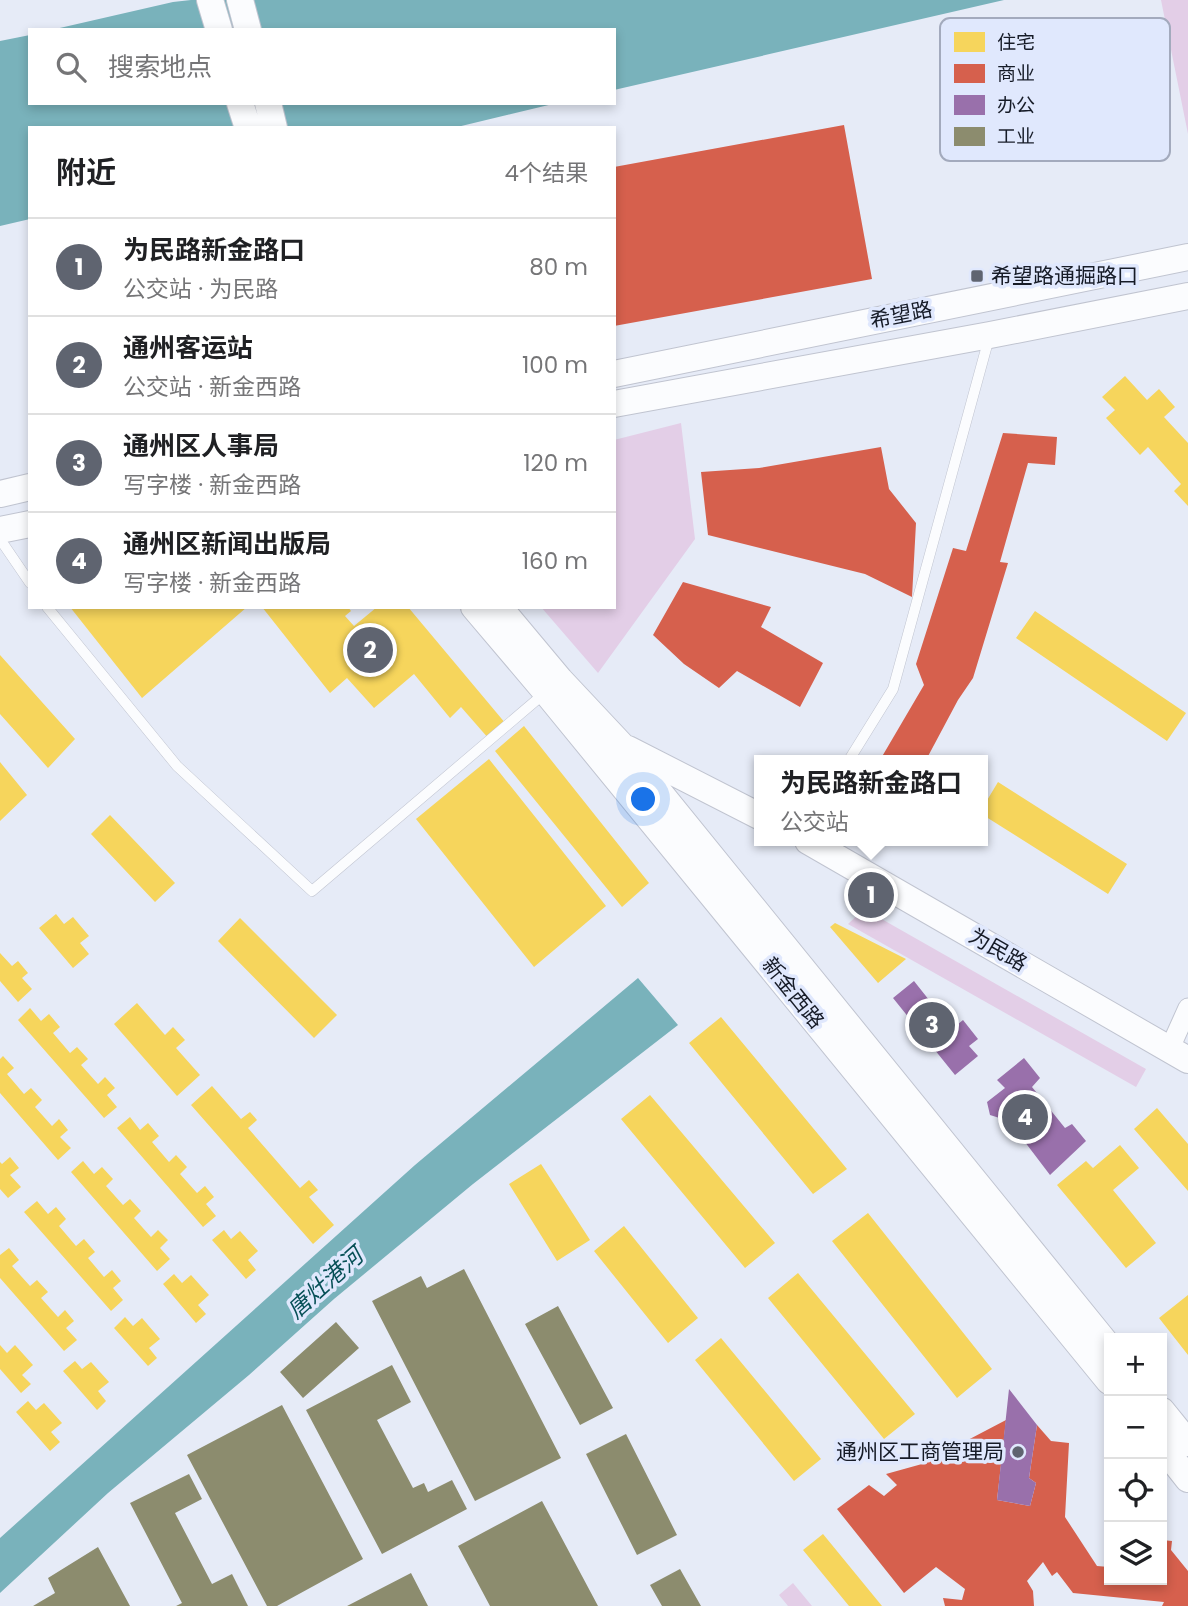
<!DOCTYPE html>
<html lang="zh">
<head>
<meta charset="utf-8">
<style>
	body { margin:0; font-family:Poppins,"Noto Sans SC",sans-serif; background:#f6f6f6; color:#202124 }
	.controls { position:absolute; right:21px; bottom:21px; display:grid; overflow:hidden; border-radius:0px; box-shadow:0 4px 10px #0003 }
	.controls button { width:63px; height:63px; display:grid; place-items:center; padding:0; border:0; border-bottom:2px solid #e0e0e0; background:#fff; color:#202124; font:35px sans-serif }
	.you { position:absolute; left:644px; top:800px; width:24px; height:24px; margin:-18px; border:5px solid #fff; border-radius:50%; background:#1a73e8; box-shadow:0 0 0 10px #1a73e833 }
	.badge { display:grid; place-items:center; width:46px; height:46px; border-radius:50%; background:#5f6470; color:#fff; font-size:23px; font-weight:700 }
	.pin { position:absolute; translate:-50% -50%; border:4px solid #fff; box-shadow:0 2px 7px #0006 }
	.popup { position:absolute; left:754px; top:755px; width:234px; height:91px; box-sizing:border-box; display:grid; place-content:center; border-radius:0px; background:#fff; filter:drop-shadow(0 2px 5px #0005); font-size:23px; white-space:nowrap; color:#757577 }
	.popup b { font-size:26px; color:#202124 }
	.popup::after { content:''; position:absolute; left:50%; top:100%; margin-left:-14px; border:14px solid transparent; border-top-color:#fff }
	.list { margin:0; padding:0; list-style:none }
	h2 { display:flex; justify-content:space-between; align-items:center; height:91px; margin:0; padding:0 28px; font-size:30px }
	h2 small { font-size:23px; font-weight:400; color:#757577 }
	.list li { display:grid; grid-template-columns:46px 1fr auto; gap:21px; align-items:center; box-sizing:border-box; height:98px; padding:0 28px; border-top:2px solid #e0e0e0 }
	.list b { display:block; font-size:26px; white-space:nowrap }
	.list p { margin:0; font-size:23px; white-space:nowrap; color:#757577 }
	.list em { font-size:23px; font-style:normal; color:#757577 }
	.icon { flex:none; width:38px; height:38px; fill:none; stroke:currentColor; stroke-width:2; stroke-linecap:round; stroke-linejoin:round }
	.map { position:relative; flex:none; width:1188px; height:1606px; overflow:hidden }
	.search { position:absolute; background:#fff; box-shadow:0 4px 10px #0003; left:28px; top:28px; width:588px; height:77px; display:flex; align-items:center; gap:18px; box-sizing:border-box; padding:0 24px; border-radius:0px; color:#757577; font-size:26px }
	.panel { position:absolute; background:#fff; box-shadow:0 4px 10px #0003; left:28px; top:126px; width:588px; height:483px; border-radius:0px }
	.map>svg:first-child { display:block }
	.green { fill:#e3cee7 }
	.water { fill:#79b2bb }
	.homes { fill:#f6d55c }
	.shops { fill:#d6604d }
	.offices { fill:#9970ab }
	.industry { fill:#8c8c6e }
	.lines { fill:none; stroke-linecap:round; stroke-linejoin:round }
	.lane-casing { stroke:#c0c4d0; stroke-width:11 }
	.street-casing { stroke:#c0c4d0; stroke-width:21 }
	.secondary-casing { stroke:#c0c4d0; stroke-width:28 }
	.lane { stroke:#fbfcfe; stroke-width:10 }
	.street { stroke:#fbfcfe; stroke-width:19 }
	.secondary { stroke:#fbfcfe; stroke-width:26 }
	.poi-dot { fill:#5f6470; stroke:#e0e8fd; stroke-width:2.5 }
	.labels { text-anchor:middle; stroke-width:7; stroke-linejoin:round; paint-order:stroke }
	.poi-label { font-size:21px; fill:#161b27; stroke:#e0e8fd; text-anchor:start }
	.street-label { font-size:21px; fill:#161b27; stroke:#e0e8fd }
	.water-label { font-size:23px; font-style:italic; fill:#075057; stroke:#e0e8fd }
	.key { fill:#e0e8fd; stroke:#a3aabd; stroke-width:2 }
	.key-label { font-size:19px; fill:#161b27 }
</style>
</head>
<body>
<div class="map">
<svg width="1188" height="1606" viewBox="0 0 1188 1606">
	<rect width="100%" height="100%" fill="#e6ebf7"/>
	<path class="green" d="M1161,0H1188V134Z
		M681,423L695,539L598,673L541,607H614V440Z
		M864,909L1146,1069L1136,1087L848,924Z
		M793,1583L812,1606H788L779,1595Z"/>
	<path class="water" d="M191,0H1004L614,90V30H51L173,2Z
		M30,35V103H557L453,128H30V219L0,226V41Z
		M638,978L678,1025L473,1184L334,1299L249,1375L108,1493L0,1593V1538L415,1165Z"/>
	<path class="homes" d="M1125,376L1147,400L1159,389L1175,407L1164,417L1188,443V506L1174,491L1181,484L1148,447L1140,455L1106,418L1115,410L1102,397Z
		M70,607L101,609L247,607L142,698Z
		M262,607H348L351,611L345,616L354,626L377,607H408L506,724L489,739L461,707L450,718L414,674L374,708L347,678L330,693Z
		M1035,611L1186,713L1167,741L1016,638Z
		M0,655L75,739L48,768L0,714Z
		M524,726L649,883L622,907L495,751Z
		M489,759L606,906L534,967L416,819Z
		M0,762L27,795L0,821Z
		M998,782L1127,864L1108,894L983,815V807Z
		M110,815L175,883L155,902L91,834Z
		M56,914L64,924L73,917L89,936L80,943L89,954L73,968L39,928Z
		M240,918L337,1015L314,1038L218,941Z
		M835,923L906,959L878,983L830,927Z
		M0,953L12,966L18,961L28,973L22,978L32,989L18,1002L0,981Z
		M137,1003L165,1035L173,1027L185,1040L176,1048L200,1075L177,1096L114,1024Z
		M30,1008L41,1021L49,1014L60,1027L53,1033L70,1053L77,1047L88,1059L81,1065L98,1084L105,1077L115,1088L107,1095L117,1107L104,1118L18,1020Z
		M721,1017L847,1169L813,1194L689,1043Z
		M3,1056L14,1068L7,1074L24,1094L31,1088L42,1100L35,1107L52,1126L59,1119L68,1130L60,1137L71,1148L58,1160L0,1093V1059Z
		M212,1086L241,1119L250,1112L257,1120L248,1128L300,1188L309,1180L318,1190L309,1197L334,1225L313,1244L191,1105Z
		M650,1095L775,1243L745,1268L621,1119Z
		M1157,1108L1188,1144V1191L1134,1129Z
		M130,1117L140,1130L148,1123L159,1136L152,1142L169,1162L176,1155L187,1167L180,1174L197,1193L205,1186L214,1197L206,1204L216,1216L203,1227L117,1128Z
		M1120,1145L1139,1168L1113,1190L1156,1243L1126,1268L1057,1185L1086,1161L1093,1168Z
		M10,1157L19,1168L10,1175L21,1187L8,1198L0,1189V1162L2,1164Z
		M83,1161L94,1174L102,1167L113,1179L106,1186L123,1205L130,1199L141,1211L134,1218L151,1237L158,1230L168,1240L160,1248L170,1259L157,1271L71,1172Z
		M541,1164L590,1240L557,1261L509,1184Z
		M37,1201L48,1214L56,1207L66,1219L59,1226L76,1246L84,1239L95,1252L88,1258L104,1277L112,1270L121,1281L113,1288L123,1300L111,1311L24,1212Z
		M868,1213L992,1369L957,1398L832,1241Z
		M624,1226L698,1318L668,1343L594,1251Z
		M224,1230L231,1239L240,1231L258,1251L248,1260L256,1270L246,1279L212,1240Z
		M9,1248L19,1260L12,1266L30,1286L37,1280L48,1292L41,1298L58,1317L65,1310L74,1321L66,1328L77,1340L64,1351L0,1278V1255Z
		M798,1273L915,1414L884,1439L768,1298Z
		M174,1274L182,1283L191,1275L209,1295L198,1305L206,1314L196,1323L163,1284Z
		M1188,1295V1355L1159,1318Z
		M125,1317L133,1326L142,1318L160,1339L149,1348L157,1358L148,1366L114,1328Z
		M721,1338L821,1459L794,1481L695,1360Z
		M0,1345L7,1353L15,1345L33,1365L22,1375L31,1384L21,1393L0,1369Z
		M75,1361L82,1369L91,1362L109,1382L98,1391L106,1401L97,1410L63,1371Z
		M28,1401L36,1410L44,1403L62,1423L51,1432L60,1442L50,1451L16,1412Z
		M823,1534L882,1606H849L803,1550Z"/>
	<path class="shops" d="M844,125L872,279L614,326V167Z
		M1003,433L1057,437L1055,465L1028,463L1000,562L1008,563L973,678L958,700L926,760H880L924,685L916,664L953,548L966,551Z
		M881,447L889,489L916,523L912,597L865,574L708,535L701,472L759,468Z
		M683,582L771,607L761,627L823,663L800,707L737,671L719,688L684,664L653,635Z
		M1006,1420L997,1500L1030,1506L1036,1483L1029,1478L1037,1425L1051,1441L1069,1443L1065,1517L1097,1566L1109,1567V1580H1162V1540L1172,1541L1171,1550L1188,1571V1606H1162L1164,1602L1073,1593L1057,1572L1052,1576L1043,1562L1027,1581L1033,1591L1034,1606H945L943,1598L962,1600L965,1589L936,1567L904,1593L837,1509L869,1485L884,1496L897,1485L886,1474L922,1464Z"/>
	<path class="offices" d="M914,981L952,1029L963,1020L978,1039L969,1046L978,1056L955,1075L893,998Z
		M1024,1058L1040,1078L1032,1087L1065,1128L1072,1124L1086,1141L1050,1175L1009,1121L990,1115L987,1102L1005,1088L997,1080Z
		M1009,1389L1037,1425L1029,1478L1036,1483L1030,1506L997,1500Z"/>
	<path class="industry" d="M464,1269L561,1458L475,1501L372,1301L421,1276L427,1288Z
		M558,1306L613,1408L580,1425L525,1324Z
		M336,1322L359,1348L303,1398L280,1372Z
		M392,1365L411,1402L377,1420L413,1488L424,1483L428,1492L452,1480L467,1509L382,1554L306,1410Z
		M282,1405L363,1559L277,1606H267L187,1455Z
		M626,1434L677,1535L637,1555L586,1454Z
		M189,1474L202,1499L175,1513L212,1584L232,1574L248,1606H176L182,1603L130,1503Z
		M542,1501L598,1606H490L458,1546Z
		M98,1547L130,1606H33L55,1593L48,1578Z
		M680,1569L701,1606H662L650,1585Z
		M411,1573L428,1606H347Z"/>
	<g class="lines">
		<defs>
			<path id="lane" d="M0,539L30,583
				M47,607L177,766L312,891L546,692
				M849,760L893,689L989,338"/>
			<path id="street" d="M1170,1048L1188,1008"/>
			<path id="secondary" d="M210,0L219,30
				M240,0L248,30
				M240,103L248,128
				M268,103L274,128
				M614,374L1188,257
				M614,404L990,335L1188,296
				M0,494L30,487
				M0,530L30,524
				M474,607L546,692L1109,1381
				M499,607L560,680L621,745L1109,1347
				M628,749L759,816
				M808,841L1188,1060
				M1162,1411L1188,1443
				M1162,1446L1188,1479"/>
		</defs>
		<use href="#lane" class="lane-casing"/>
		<use href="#street" class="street-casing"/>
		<use href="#secondary" class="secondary-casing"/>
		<use href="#lane" class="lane"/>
		<use href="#street" class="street"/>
		<use href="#secondary" class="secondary"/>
	</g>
	<g class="poi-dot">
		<rect x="970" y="269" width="14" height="14" rx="3.5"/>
		<circle cx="1018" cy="1452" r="7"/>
	</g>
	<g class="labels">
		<g class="poi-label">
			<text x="991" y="283">希望路通掘路口</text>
			<text x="1004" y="1459" text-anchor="end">通州区工商管理局</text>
		</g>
		<g class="street-label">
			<text transform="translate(901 315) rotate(-11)" y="7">希望路</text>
			<text transform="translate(998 950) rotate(30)" y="7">为民路</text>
			<text transform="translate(793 993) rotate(51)" y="7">新金西路</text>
		</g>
		<g class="water-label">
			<text transform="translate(325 1283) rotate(-42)" y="8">唐灶港河</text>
		</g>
	</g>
	<rect x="940" y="18" width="230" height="143" rx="10" class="key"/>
	<rect x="954" y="32" width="31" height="20" fill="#f6d55c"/>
	<rect x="954" y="64" width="31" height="19" fill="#d6604d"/>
	<rect x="954" y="95" width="31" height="20" fill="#9970ab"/>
	<rect x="954" y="127" width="31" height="19" fill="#8c8c6e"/>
	<g class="key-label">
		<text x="997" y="49">住宅</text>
		<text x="997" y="80">商业</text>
		<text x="997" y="112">办公</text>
		<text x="997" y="143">工业</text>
	</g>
</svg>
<div class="controls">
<button>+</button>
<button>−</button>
<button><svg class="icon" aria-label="locate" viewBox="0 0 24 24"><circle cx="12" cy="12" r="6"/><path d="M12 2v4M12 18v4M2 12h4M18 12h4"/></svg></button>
<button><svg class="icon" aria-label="layers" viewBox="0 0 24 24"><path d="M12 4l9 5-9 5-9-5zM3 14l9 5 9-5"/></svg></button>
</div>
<div class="you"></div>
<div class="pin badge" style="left:871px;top:895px">1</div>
<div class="popup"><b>为民路新金路口</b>公交站</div>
<div class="pin badge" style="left:370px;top:650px">2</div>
<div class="pin badge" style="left:932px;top:1025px">3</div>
<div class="pin badge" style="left:1025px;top:1117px">4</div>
<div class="search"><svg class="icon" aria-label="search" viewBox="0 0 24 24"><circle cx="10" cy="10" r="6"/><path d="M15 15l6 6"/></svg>搜索地点</div>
<section class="panel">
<h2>附近<small>4个结果</small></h2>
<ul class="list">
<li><span class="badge">1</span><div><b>为民路新金路口</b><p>公交站 · 为民路</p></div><em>80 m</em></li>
<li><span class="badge">2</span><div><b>通州客运站</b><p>公交站 · 新金西路</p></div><em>100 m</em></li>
<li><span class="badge">3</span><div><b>通州区人事局</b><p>写字楼 · 新金西路</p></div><em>120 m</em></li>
<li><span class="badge">4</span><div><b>通州区新闻出版局</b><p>写字楼 · 新金西路</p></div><em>160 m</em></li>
</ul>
</section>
</div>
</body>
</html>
